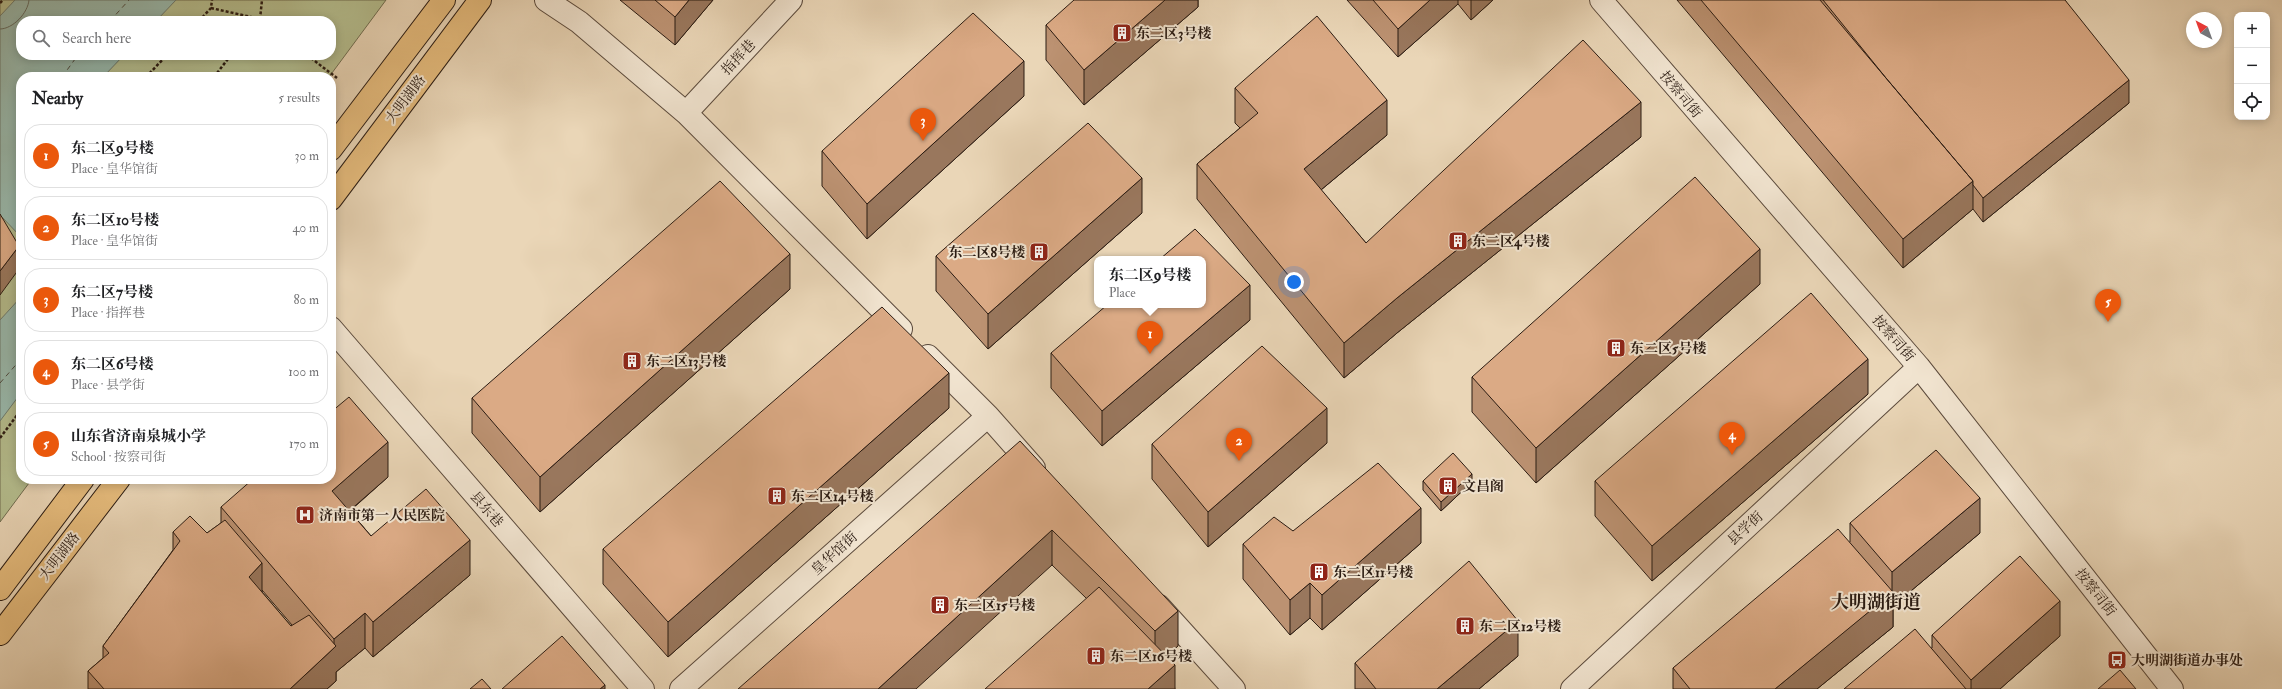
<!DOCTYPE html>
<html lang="en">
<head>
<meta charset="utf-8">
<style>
	body { margin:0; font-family:"IM FELL Double Pica","Noto Serif SC",serif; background:#f2f2f2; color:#202124 }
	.controls { position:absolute; right:12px; top:12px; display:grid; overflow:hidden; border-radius:8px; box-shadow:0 2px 10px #0003 }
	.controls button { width:36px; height:36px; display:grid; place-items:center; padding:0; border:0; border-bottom:1px solid #e0e0e0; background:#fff; color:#202124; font:20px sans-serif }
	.compass { position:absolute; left:2186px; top:12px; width:36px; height:36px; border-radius:50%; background:#fff; box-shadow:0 2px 10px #0003; rotate:319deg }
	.you { position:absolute; left:1294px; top:282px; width:14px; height:14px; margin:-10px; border:3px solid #fff; border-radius:50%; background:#1a73e8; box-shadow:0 0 0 6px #1a73e833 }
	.badge { display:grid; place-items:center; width:26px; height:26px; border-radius:50%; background:#ea580c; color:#fff; font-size:13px; font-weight:700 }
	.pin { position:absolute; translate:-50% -33px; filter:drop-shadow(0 1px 2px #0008) }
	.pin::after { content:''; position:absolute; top:21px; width:14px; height:12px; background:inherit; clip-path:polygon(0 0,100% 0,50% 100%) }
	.popup { position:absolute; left:1094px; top:256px; width:112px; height:52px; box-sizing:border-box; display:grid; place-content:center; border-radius:8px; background:#fff; filter:drop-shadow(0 1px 3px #0005); font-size:13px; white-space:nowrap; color:#757577 }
	.popup b { font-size:15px; color:#202124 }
	.popup::after { content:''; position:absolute; left:50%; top:100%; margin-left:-8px; border:8px solid transparent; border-top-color:#fff }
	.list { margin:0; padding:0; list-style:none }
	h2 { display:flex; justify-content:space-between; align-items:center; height:52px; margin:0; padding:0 16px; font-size:17px }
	h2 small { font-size:13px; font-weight:400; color:#757577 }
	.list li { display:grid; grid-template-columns:26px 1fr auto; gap:12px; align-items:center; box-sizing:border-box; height:64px; margin:0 8px 8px; padding:0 8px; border:1px solid #e0e0e0; border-radius:16px }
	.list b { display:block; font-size:15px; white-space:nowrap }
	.list p { margin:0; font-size:13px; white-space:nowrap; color:#757577 }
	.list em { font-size:13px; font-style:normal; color:#757577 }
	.icon { flex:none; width:22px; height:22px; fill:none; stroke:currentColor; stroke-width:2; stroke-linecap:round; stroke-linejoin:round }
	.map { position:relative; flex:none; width:2282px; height:689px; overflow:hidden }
	.search { position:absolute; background:#fff; box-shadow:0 2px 10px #0003; left:16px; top:16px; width:320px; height:44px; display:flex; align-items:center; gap:10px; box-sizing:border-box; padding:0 14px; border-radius:16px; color:#757577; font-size:15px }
	.panel { position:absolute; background:#fff; box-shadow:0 2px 10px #0003; left:16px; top:72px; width:320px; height:412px; border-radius:16px }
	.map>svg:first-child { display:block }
	.green { fill:#b5be8f; stroke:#706d51; fill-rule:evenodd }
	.water { fill:#98b9ad; stroke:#6c7a6f }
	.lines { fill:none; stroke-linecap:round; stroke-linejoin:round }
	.shore { stroke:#626a60; stroke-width:1 }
	.ferry { stroke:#4c4b41; stroke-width:1; stroke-dasharray:5 4; stroke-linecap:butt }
	.minor-casing { stroke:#5b4a3c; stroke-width:24 }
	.major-casing { stroke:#2b1c13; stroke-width:24 }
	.path { stroke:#2b1c13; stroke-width:2.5; stroke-dasharray:3 2; stroke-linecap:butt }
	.minor { stroke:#f1e4d0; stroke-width:22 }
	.major { stroke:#e5bb7c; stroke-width:22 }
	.wall { fill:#bc9272; stroke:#2b1c13; fill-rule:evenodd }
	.shaded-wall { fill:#99775d; stroke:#2b1c13 }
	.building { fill:#dbaa85; stroke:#2b1c13 }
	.labels { text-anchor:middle; stroke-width:4; stroke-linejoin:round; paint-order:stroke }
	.poi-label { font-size:14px; font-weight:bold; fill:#2b1c13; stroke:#f1e4d0; text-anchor:start }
	.street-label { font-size:14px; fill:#2b1c13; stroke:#f1e4d0 }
	.district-label { font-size:18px; font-weight:bold; fill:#2b1c13; stroke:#f1e4d0 }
</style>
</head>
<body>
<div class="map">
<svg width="2282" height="689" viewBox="0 0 2282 689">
	<rect width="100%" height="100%" fill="#ead6b7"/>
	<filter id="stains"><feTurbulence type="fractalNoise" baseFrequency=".005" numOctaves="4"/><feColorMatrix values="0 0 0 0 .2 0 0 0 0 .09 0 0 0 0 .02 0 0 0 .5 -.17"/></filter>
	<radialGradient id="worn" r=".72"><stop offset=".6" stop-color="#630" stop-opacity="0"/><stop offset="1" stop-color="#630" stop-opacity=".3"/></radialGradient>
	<path class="green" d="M0,0H386L329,77H21V479H32L0,522ZM21,21H331V55H21Z"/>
	<path class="water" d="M15,0H176L156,21H21V55H124L103,77H21V237L0,215V16Z
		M21,297V393L0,421V320Z"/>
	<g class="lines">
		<path class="shore" d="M0,29C13,29 28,13 29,0"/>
		<path class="ferry" d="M110,21L129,0
			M62,77L78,55
			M0,383L21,359"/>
		<defs>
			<path id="minor" d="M546,0L579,22L686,113L901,329
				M1601,0L1919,367L2172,689
				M686,113L791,0
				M331,328L643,689
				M928,356L988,416L1034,468
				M1159,606L1234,689
				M681,689L988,416
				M1572,689L1919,367"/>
			<path id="major" d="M331,149L444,0
				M331,199L480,0
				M0,589L83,479
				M0,634L119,479"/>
		</defs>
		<use href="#minor" class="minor-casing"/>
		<use href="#major" class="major-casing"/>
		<path class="path" d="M0,3L3,0
			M211,8L260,19L262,0
			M199,21L211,8L212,0
			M307,55L337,78
			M146,77L167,55
			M214,77L231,55
			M0,438L21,410"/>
		<use href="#minor" class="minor"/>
		<use href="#major" class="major"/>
	</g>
	<path class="wall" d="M620,0H713L675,45Z
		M1198,0V7L1084,105L1046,60V25Z
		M1347,0H1493L1471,20L1458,4L1398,57Z
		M1677,0H2065L2129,103L1983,222L1973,209L1903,268Z
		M1235,88L1387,135L1321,190L1366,243L1641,137L1397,333L1344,378L1197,199V164L1240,128L1235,123Z
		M1024,96L867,239L822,186V151Z
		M1142,213L988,349L936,291V256Z
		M1760,284L1536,483L1472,412V377Z
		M790,289L540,512L472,433V398Z
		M1250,320L1102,446L1051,388V353Z
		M1868,394L1652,581L1595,516V481Z
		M949,408L668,657L603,584V549Z
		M1020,441L1178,646L1166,656L1175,689L1086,598L1052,565Z
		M1327,443L1208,547L1152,479V444Z
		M388,477L350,511L371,536L470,575L373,657L365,648L336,672V681L327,689H88V671L103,658V646L173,550V532L207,533L221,523V507ZM262,590L292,625L291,626L262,592Z
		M1423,481L1472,482L1441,511L1423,490Z
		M1850,523L1980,533L1893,606V627L1817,689H1673V668L1850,542Z
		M1293,531L1421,543L1322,630L1310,618L1290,635L1243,579V544Z
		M1932,635L2060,636L2000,689H1844L1932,648Z
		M1518,656L1479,689H1355V663Z"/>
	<path class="shaded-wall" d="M689,0H713L675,45V17Z
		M1165,0H1198V7L1084,105V70Z
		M1430,0H1458V4L1398,57V29Z
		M1471,0H1493L1471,20Z
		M1024,61V96L867,239V204Z
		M2129,80V103L1983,222V198Z
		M1387,100V135L1304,204V169Z
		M1641,102V137L1397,333L1344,378V343L1397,298Z
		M1142,178V213L988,349V314Z
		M1973,181V209L1903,268V239Z
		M19,246V269L0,295V271Z
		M1760,249V284L1536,483V448Z
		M790,254V289L540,512V477Z
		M1250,285V320L1102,446V411Z
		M1868,359V394L1652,581V546Z
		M949,373V408L668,657V622Z
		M1327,408V443L1208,547V512Z
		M388,442V477L332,526V491Z
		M1472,474V482L1441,511V502Z
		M1980,498V533L1893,606V627L1817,689H1775L1892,592V572Z
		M1421,508V543L1322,630V595Z
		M1052,530V565L916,689H878Z
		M470,540V575L373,657V622Z
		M262,563V598L249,577Z
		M1310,583V618L1290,635V600Z
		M2060,601V636L2000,689H1971V680Z
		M1178,611V646L1155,666V631Z
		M365,613V648L336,672V681L327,689H290L334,648V639Z
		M1518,621V656L1479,689H1437Z
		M1175,665V689H1148Z
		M605,685V689H600Z"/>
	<path class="building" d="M655,0H689L675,17Z
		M1074,0H1165L1084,70L1046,25Z
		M1373,0H1430L1398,29Z
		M1701,0H1820L1973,181L1903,239Z
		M1823,0H2065L2129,80L1983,198L1973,185V181L1886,78Z
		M973,13L1024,61L867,204L822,151Z
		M1317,16L1387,100L1304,169L1366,243L1583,40L1641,102L1397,298L1344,343L1197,164L1258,113L1235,88Z
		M1088,123L1142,178L988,314L936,256Z
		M1695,177L1760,249L1536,448L1472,377Z
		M720,181L790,254L540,477L472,398Z
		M0,214L19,246L0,271Z
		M1195,229L1250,285L1102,411L1051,353L1107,305H1203V259H1160Z
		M1811,293L1868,359L1652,546L1595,481Z
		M882,307L949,373L668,622L603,549Z
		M1262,346L1327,408L1208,512L1152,444Z
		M349,397L388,442L332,491L371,536L426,489L470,540L373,622L365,613L334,639L221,507L253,479H331V412Z
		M1020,441L1178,611L1155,631L1052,530L878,689H738Z
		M1936,450L1980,498L1892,572L1850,523Z
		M1453,453L1472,474L1441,502L1423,481Z
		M1378,463L1421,508L1322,595L1310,583L1290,600L1243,544L1274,517L1293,531Z
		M190,516L207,533L225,520L262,563L249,577L291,626L309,615L336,646L290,689H104L88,671L109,653L103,646L180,541L173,532Z
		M1838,529L1893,592L1775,689H1690L1673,668Z
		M2020,556L2060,601L1971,680L1932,635Z
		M1469,561L1518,621L1437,689H1376L1355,663Z
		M1099,587L1175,665L1148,689H985Z
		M1915,629L1966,689H1844Z
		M562,636L605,685L600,689H502Z
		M2120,670L2136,689H2098Z
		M482,679L491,689H470Z"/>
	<defs>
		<symbol id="building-square" viewBox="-11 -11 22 22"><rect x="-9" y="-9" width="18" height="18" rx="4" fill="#8f2418" stroke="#f1e4d0"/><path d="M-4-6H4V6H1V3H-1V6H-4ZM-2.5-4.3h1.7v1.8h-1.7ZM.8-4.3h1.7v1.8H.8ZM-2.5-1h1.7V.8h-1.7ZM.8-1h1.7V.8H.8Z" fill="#fff"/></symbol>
		<symbol id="hospital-square" viewBox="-11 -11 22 22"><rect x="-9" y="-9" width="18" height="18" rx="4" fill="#8f2418" stroke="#f1e4d0"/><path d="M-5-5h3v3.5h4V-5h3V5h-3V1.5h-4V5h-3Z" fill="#fff"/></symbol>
		<symbol id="bus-square" viewBox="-11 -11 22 22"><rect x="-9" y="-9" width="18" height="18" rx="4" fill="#8f2418" stroke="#f1e4d0"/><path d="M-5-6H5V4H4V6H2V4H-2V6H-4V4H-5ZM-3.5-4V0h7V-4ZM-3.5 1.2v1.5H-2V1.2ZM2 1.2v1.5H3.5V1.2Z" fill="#fff"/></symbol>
	</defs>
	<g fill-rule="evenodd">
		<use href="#building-square" x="1111" y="22" width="22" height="22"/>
		<use href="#building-square" x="1447" y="230" width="22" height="22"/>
		<use href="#building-square" x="1028" y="241" width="22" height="22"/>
		<use href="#building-square" x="1605" y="337" width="22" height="22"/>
		<use href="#building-square" x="621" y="350" width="22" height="22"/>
		<use href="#building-square" x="1437" y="475" width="22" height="22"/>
		<use href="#building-square" x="766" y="485" width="22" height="22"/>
		<use href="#hospital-square" x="294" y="504" width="22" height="22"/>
		<use href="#building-square" x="1308" y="561" width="22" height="22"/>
		<use href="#building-square" x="929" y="594" width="22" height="22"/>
		<use href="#building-square" x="1454" y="615" width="22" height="22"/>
		<use href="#building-square" x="1085" y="645" width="22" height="22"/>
		<use href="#bus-square" x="2106" y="649" width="22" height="22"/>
	</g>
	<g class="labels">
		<g class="poi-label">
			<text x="1136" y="38">东二区3号楼</text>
			<text x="1472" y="246">东二区4号楼</text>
			<text x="1025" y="257" text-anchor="end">东二区8号楼</text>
			<text x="1630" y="353">东二区5号楼</text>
			<text x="646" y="366">东二区13号楼</text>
			<text x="1462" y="491">文昌阁</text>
			<text x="791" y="501">东二区14号楼</text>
			<text x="319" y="520">济南市第一人民医院</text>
			<text x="1333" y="577">东二区11号楼</text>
			<text x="954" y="610">东二区15号楼</text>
			<text x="1479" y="631">东二区12号楼</text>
			<text x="1110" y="661">东二区16号楼</text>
			<text x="2131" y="665">大明湖街道办事处</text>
		</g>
		<g class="street-label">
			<text transform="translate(738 57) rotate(-47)" y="5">指挥巷</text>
			<text transform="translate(1681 94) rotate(50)" y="5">按察司街</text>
			<text transform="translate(405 99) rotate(-53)" y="5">大明湖路</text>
			<text transform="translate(1894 338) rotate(49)" y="5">按察司街</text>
			<text transform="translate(487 509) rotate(49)" y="5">县东巷</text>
			<text transform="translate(1745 528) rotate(-43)" y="5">县学街</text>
			<text transform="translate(834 553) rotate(-42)" y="5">皇华馆街</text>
			<text transform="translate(59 556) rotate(-52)" y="5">大明湖路</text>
			<text transform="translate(2096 592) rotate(52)" y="5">按察司街</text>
		</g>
		<g class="district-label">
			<text x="1876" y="608">大明湖街道</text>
		</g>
	</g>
	<rect width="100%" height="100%" filter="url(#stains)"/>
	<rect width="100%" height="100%" fill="url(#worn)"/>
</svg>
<div class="controls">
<button>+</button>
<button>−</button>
<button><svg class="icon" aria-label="locate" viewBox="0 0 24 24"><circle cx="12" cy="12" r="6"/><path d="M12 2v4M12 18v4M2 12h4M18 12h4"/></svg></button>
</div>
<svg class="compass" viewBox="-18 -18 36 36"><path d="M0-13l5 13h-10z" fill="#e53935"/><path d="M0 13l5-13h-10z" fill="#757577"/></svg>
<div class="you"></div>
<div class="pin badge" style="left:1150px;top:354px">1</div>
<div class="popup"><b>东二区9号楼</b>Place</div>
<div class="pin badge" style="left:1239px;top:461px">2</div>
<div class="pin badge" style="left:923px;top:141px">3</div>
<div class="pin badge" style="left:1732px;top:455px">4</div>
<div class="pin badge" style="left:2108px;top:322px">5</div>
<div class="search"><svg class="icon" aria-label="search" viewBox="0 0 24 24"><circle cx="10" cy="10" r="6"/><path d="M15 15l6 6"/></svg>Search here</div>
<section class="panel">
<h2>Nearby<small>5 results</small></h2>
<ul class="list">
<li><span class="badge">1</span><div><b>东二区9号楼</b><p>Place · 皇华馆街</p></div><em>30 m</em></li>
<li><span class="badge">2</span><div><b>东二区10号楼</b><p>Place · 皇华馆街</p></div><em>40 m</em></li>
<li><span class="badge">3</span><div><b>东二区7号楼</b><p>Place · 指挥巷</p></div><em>80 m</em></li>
<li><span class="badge">4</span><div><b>东二区6号楼</b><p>Place · 县学街</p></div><em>100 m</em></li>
<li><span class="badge">5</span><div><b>山东省济南泉城小学</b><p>School · 按察司街</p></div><em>170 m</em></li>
</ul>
</section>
</div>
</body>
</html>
